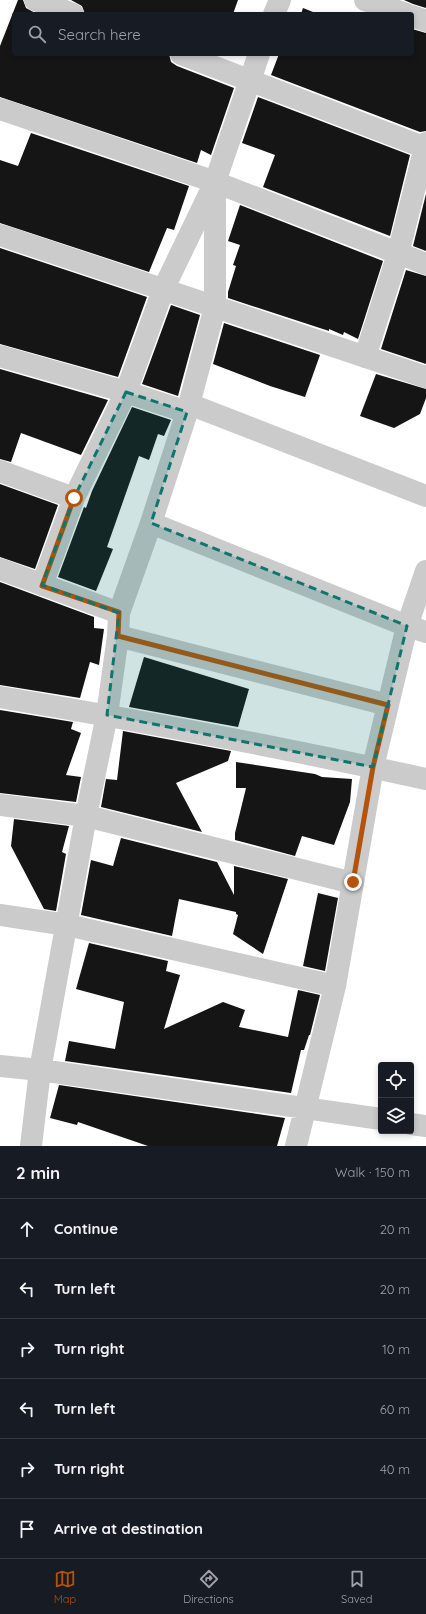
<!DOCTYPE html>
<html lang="en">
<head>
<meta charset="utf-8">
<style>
	body { margin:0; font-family:Quicksand,sans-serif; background:#20242c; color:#f1f3f6 }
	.controls { position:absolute; right:12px; bottom:12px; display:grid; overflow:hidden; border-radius:4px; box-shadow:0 2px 6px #0003 }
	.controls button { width:36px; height:36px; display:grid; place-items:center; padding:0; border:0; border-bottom:1px solid #363941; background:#171b24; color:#f1f3f6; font:20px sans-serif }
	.stop { position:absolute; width:12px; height:12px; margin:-9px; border:3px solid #b45309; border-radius:50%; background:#fff }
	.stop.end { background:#b45309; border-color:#fff; box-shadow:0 1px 4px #0008 }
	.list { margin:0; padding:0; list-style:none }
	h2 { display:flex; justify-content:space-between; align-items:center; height:52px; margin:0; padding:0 16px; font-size:17px }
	h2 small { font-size:13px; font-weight:400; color:#9ea1a6 }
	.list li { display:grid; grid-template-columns:26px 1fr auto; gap:12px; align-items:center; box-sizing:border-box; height:60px; padding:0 16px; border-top:1px solid #363941 }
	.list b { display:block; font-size:15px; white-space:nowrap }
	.list em { font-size:13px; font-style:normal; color:#9ea1a6 }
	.icon { flex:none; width:22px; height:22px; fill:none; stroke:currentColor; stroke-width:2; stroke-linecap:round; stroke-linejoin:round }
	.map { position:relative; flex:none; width:426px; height:1146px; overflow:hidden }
	.search { position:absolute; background:#171b24; box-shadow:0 2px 6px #0003; left:12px; right:12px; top:12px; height:44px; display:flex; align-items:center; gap:10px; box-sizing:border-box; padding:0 14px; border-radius:4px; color:#9ea1a6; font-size:15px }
	.sheet { height:412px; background:#171b24 }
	nav { display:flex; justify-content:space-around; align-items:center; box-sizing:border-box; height:56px; border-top:1px solid #363941; background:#171b24; font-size:11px; color:#9ea1a6 }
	nav a { display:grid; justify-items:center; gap:2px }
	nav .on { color:#b45309 }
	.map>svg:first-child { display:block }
	.building { fill:#151515 }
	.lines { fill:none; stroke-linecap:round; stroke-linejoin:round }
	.minor { stroke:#cbcbcb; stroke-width:22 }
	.route { stroke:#b45309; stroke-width:5 }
	.marked { fill:#0f766e; fill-opacity:0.2; stroke:#0f766e; stroke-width:3; stroke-dasharray:8 5; stroke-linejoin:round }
</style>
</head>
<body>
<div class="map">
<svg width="426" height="1146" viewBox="0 0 426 1146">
	<rect width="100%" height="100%" fill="#fff"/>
	<path class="building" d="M18,0H23L26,8L37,14H14V54H169L171,62L177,66L234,88L211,155L201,150L197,163L0,97V46Z
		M71,0H238L233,14H85L82,6Z
		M404,0H426V8L413,4Z
		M303,8L318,14H301Z
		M412,29L426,33V131L420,132L271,75L279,54H412Z
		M258,97L410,155L390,236L263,187L275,155L242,143Z
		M31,133L189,186L174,230L167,228L149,272L0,223V160L18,166Z
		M426,194V251L413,246Z
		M240,205L383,261L358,339L344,332L343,335L329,329V331L228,298V292L236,266L233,265L240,245L228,241Z
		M0,248L147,297L118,377L0,344Z
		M406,270L426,276V364L381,349Z
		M171,305L200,315L178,396L142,384Z
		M224,323L320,355L305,397L270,386L213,364Z
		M0,369L108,400L81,455L21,433L11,462L0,459Z
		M376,374L426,389V398L420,414L394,428L360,416Z
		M132,407L171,420L164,436L158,434L149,460L139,456L107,547L113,549L96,591L58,577L84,507L86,508L92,491Z
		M0,484L58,505L35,569L0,557Z
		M0,582L94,617V628L104,629L99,665L90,662L80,698L0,685Z
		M144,657L249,689L238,727L129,707Z
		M0,710L73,722L71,729L81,733L66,775L81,777L76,802L0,793Z
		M123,731L231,751L228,761L176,783L202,832L101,807L106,779L117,780Z
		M236,762L315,774L322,777L352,779L350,802L334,845L302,836L295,856L235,840V833L246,788H236Z
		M14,819L69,826L62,852L66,854L56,911L44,909L11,846Z
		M121,838L217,862L234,895V866L288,879L263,954L233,934L238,915L236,914V912L179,899L172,936L81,915L91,860L113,866Z
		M318,893L338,898L325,971L303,966Z
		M89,943L168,961L166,971L180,975L164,1029L223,1002L245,1010L239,1027L288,1037L298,990L320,995L310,1035H309L304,1050H301L291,1093L65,1061L69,1041L115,1049L124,1002L76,989Z
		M59,1085L285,1118L277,1146H148L78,1122L77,1125L50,1118Z"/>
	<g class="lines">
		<path class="minor" d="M35,0L73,14
			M365,0L406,14
			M274,14L280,0
			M412,16L426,21
			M181,54L426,148
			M0,109L215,182L426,264
			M0,235L426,377
			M0,356L126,392L187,412
			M365,357L398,254L426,143
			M189,404L426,496
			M0,471L74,498
			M151,523L407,626L426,632
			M0,569L119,613
			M42,585L74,498L126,392L163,290L215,182L259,54
			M118,636L388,705
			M0,697C143,721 285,748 426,779
			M0,805L86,816L353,883
			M0,915L67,925L335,986
			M0,1066L40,1070L381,1119
			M411,1124L426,1126
			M31,1146L40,1070L86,816L107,715L118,636L119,613L151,523L187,412L215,307V182
			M296,1146L335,986L373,767L407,626L426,571"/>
	</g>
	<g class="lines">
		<path class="route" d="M74,498L42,586L119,612L118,636L388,705L373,767L353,882"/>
	</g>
	<path class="marked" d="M126,392L187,412L151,523L407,626L373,767L107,715L119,613L42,585L74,498Z"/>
</svg>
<div class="controls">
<button><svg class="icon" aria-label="locate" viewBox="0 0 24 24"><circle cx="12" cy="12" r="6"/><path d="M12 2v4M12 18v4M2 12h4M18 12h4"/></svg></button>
<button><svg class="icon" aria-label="layers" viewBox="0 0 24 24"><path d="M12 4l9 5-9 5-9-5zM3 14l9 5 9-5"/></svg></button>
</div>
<div class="stop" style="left:74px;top:498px"></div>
<div class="stop end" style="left:353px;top:882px"></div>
<div class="search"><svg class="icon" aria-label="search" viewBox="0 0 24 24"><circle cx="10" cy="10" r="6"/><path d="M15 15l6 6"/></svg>Search here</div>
</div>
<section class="sheet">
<h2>2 min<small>Walk · 150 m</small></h2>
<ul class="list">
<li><svg class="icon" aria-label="ahead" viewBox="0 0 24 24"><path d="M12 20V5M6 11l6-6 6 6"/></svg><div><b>Continue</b></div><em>20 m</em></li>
<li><svg class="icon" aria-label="left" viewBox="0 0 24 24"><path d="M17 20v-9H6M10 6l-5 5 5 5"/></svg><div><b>Turn left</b></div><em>20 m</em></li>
<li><svg class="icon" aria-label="right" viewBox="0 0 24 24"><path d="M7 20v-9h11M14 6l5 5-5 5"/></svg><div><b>Turn right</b></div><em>10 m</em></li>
<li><svg class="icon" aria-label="left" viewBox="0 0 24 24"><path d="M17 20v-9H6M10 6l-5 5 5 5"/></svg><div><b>Turn left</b></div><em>60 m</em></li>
<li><svg class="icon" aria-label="right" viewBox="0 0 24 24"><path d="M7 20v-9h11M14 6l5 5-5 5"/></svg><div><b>Turn right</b></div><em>40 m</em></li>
<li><svg class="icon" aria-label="arrive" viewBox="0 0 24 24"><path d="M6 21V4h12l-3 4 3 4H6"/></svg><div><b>Arrive at destination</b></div></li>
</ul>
</section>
<nav>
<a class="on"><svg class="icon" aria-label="map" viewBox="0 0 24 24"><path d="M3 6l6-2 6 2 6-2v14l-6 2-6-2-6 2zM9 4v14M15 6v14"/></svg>Map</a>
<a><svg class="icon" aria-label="directions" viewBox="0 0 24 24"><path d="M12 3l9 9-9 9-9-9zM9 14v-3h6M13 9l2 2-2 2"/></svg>Directions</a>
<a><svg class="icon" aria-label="saved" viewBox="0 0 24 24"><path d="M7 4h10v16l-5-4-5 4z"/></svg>Saved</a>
</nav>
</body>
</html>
